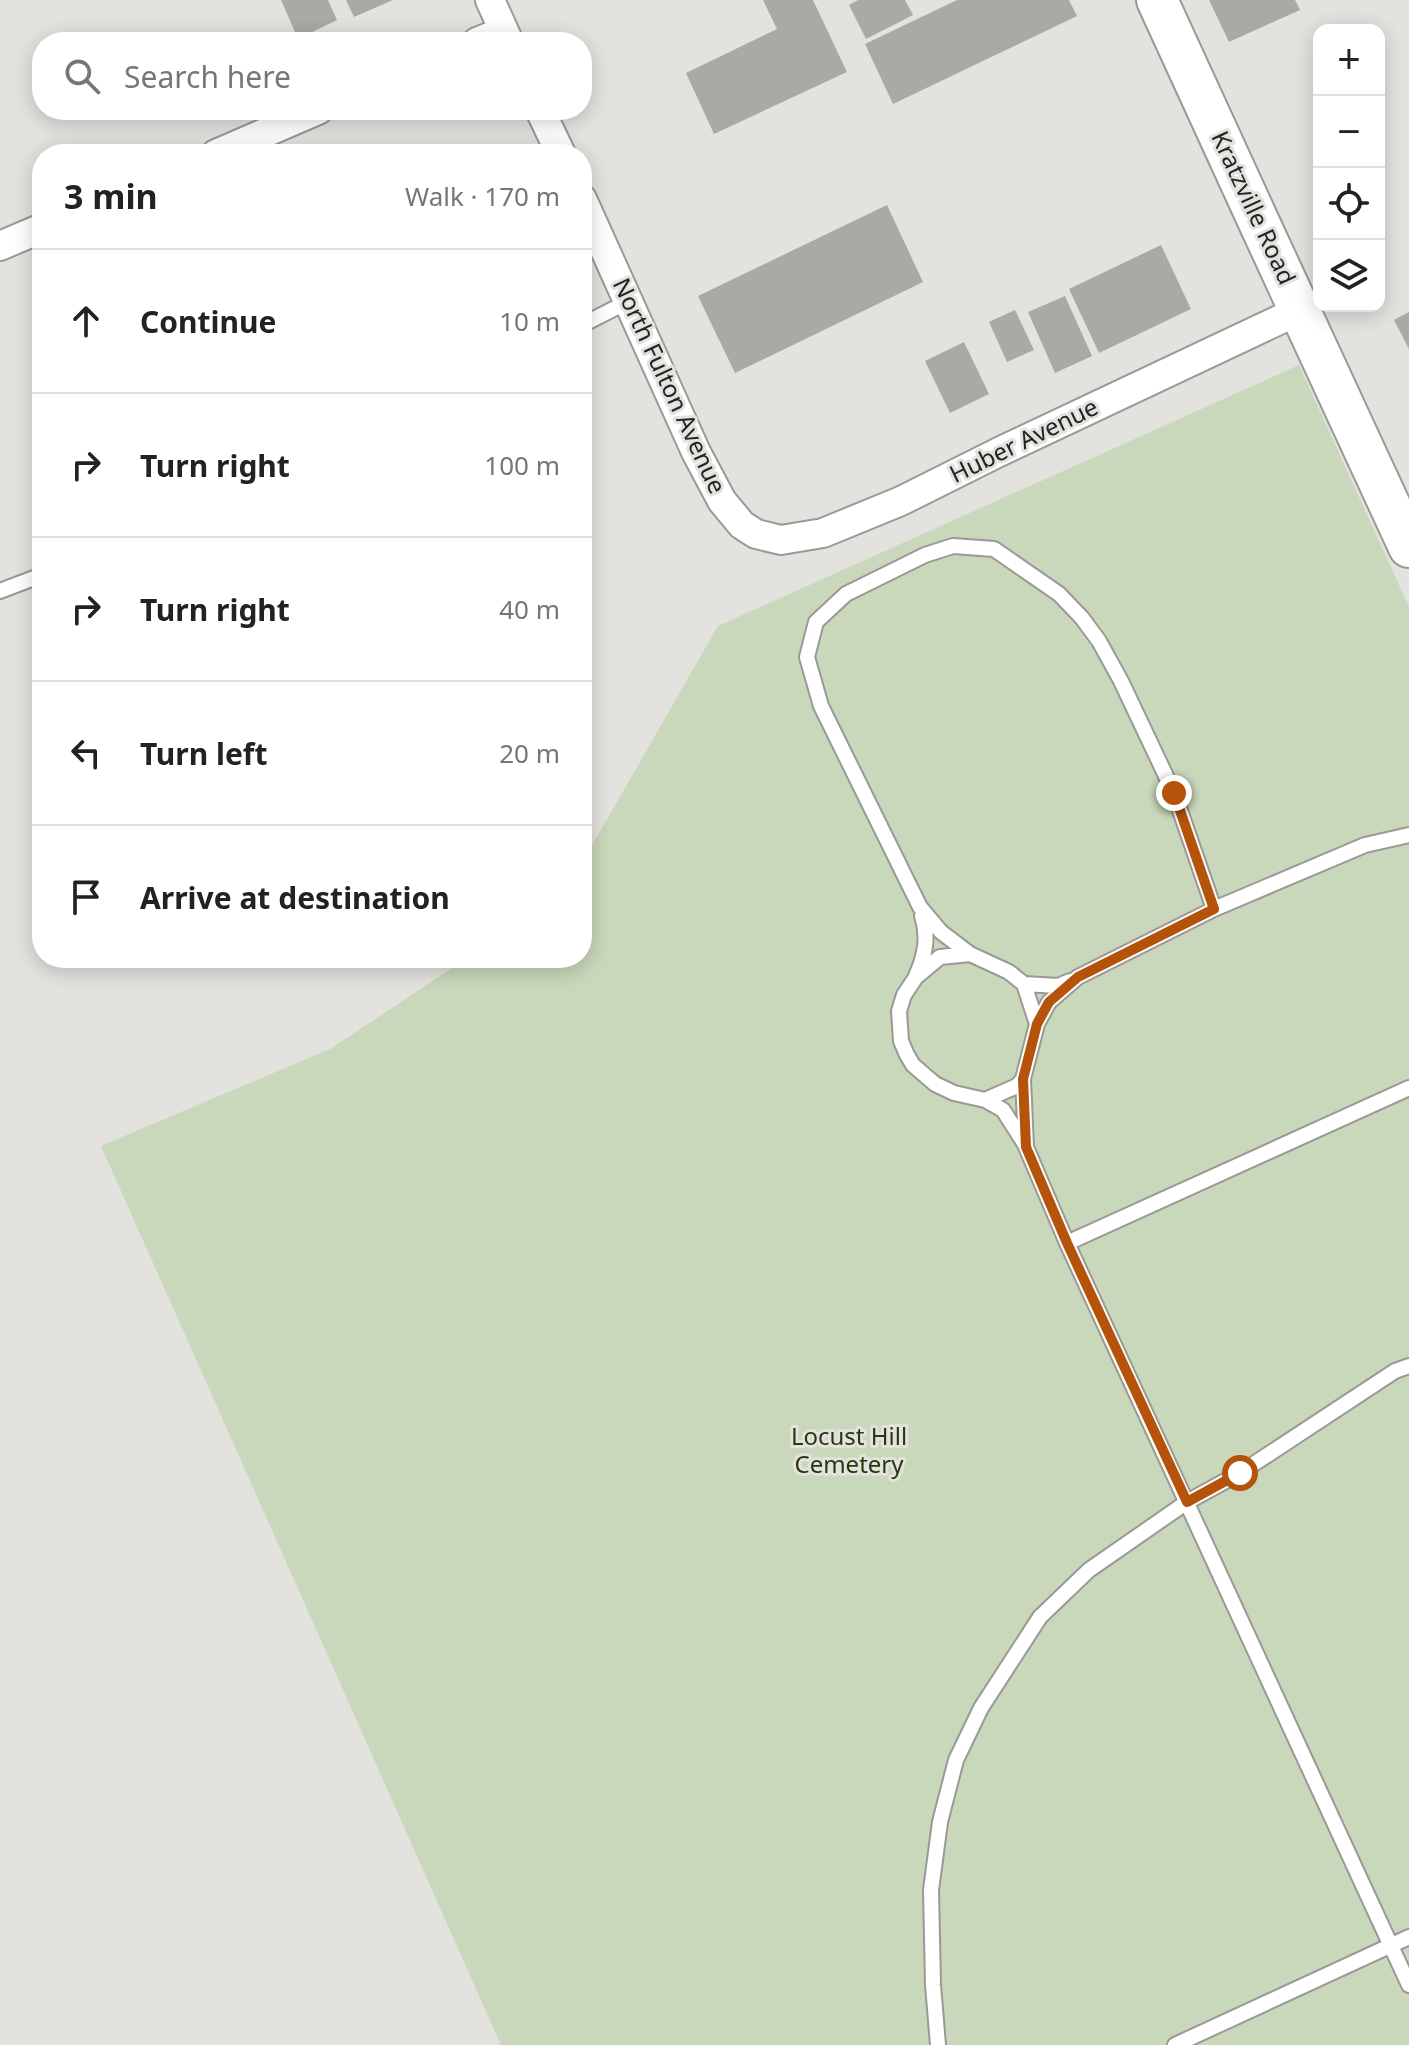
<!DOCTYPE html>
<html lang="en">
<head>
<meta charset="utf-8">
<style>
	body { margin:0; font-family:"Noto Sans",sans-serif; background:#f2f2f2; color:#222 }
	.controls { position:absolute; right:24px; top:24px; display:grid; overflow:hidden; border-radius:16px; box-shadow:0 4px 20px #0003 }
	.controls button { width:72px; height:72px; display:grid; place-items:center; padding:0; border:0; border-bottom:2px solid #e0e0e0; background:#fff; color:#222; font:40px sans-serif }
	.stop { position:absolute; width:24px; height:24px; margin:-18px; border:6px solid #b45309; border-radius:50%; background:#fff }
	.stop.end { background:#b45309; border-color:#fff; box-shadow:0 2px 8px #0008 }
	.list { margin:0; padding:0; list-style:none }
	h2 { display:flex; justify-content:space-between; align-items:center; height:104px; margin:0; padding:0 32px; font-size:34px }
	h2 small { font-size:26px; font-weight:400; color:#767676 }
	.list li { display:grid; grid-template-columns:52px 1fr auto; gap:24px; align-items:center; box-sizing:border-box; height:144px; padding:0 32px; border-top:2px solid #e0e0e0 }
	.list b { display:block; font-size:30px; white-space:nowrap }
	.list em { font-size:26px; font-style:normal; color:#767676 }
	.icon { flex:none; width:44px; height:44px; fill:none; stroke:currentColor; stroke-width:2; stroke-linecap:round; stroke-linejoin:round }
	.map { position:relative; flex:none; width:1409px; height:2045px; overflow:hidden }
	.search { position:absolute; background:#fff; box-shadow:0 4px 20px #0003; left:32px; top:32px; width:560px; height:88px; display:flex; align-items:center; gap:20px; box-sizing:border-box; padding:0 28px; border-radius:32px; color:#767676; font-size:30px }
	.panel { position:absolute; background:#fff; box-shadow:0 4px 20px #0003; left:32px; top:144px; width:560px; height:824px; border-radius:32px }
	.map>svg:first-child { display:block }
	.green { fill:#c9d7ba }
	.building { fill:#a9a9a6 }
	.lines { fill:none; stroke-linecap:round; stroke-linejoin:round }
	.lane-casing { stroke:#9a9996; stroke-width:18 }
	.street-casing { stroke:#9a9996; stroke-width:32 }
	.secondary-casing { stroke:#9a9996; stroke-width:44 }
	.lane { stroke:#fff; stroke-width:14 }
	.street { stroke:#fff; stroke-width:28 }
	.secondary { stroke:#fff; stroke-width:40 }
	.route { stroke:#b45309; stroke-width:10 }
	.labels { text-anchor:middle; stroke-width:6; stroke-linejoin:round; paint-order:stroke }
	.street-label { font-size:24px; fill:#242423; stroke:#e3e2df }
	.park-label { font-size:24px; fill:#263908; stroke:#e3e2df }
</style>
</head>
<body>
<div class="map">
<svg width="1409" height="2045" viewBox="0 0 1409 2045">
	<rect width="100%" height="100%" fill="#e3e2df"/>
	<path class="green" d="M1299,365L1409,607V2045H501L101,1146L330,1049L467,958H582V863L718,626Z"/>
	<path class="building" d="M281,0H328L337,20L298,39Z
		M346,0H393L354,17Z
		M763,0H813L847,72L714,134L686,73L777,29Z
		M858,0H905L913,15L866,39L849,5Z
		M957,0H1069L1077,16L893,104L865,44Z
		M1209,0H1295L1300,10L1229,42Z
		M887,205L923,282L735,373L698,296Z
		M1161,245L1191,309L1099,353L1069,289Z
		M1065,296L1092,356L1055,373L1028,312Z
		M1015,310L1034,350L1007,362L989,322Z
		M1409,312V349L1394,320Z
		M964,342L989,394L950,413L925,361Z"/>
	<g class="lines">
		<defs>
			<path id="lane" d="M582,325L629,301
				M0,591L42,575
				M1409,835L1365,845L1214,909L1078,977L1049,1002L1037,1024L1023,1079L1026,1147L1067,1243L1409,1985
				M970,954L941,932L920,907L821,706L807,657L816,622L846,594L925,555L953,546L994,549L1059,594L1082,618L1099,641L1121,681L1174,793L1214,909
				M916,976C925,956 929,937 922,916
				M1024,984L1058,986L1070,981
				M1023,1079L1017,1086L985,1100L954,1093L935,1084L913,1065L907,1055L901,1041L899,1011L904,995L916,977L940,957L970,954L1009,972L1024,984L1037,1024
				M985,1100L1003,1110L1024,1143
				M1067,1243L1409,1088
				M938,2045L933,1985L931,1890L940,1822L956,1760L981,1708L1040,1617L1089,1570L1187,1502L1240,1473L1395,1371L1409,1366
				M1175,2045L1409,1937"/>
			<path id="street" d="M490,0L509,42
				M477,42L504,31
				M540,110L561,154
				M216,154L318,110
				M582,199L696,452L722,501L742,525L756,534L781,540L823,533L901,501L999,452L1300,310
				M0,246L42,228"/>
			<path id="secondary" d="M1157,0C1240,183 1325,364 1409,547"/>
		</defs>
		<use href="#lane" class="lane-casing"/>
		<use href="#street" class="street-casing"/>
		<use href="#secondary" class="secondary-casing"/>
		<use href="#lane" class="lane"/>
		<use href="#street" class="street"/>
		<use href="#secondary" class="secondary"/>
	</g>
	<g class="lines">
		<path class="route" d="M1174,793L1214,909L1078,977L1049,1002L1037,1024L1023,1079L1026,1147L1067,1243L1187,1502L1240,1473"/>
	</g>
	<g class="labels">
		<g class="street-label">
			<text transform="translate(1253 208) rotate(65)" y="8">Kratzville Road</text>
			<text transform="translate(669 386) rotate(65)" y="8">North Fulton Avenue</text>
			<text transform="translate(1024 441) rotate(-26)" y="8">Huber Avenue</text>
		</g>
		<g class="park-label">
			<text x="849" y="1445">Locust Hill<tspan x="849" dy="28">Cemetery</tspan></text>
		</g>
	</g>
</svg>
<div class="controls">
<button>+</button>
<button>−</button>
<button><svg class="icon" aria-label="locate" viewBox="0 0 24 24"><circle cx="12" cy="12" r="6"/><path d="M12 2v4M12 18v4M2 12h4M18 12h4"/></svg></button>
<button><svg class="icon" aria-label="layers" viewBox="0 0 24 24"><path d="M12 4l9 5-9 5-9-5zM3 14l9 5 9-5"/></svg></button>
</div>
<div class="stop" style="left:1240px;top:1473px"></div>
<div class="stop end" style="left:1174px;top:793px"></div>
<div class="search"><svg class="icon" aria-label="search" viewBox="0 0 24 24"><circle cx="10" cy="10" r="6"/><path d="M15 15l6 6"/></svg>Search here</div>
<section class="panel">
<h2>3 min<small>Walk · 170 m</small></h2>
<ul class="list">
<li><svg class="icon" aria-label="ahead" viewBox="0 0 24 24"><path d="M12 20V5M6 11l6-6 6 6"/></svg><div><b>Continue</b></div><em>10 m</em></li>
<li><svg class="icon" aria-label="right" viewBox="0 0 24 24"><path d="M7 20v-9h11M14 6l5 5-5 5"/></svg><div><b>Turn right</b></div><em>100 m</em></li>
<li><svg class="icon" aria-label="right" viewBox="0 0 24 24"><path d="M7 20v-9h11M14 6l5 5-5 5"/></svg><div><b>Turn right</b></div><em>40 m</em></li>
<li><svg class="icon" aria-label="left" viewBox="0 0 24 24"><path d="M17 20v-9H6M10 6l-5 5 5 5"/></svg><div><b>Turn left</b></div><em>20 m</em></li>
<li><svg class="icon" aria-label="arrive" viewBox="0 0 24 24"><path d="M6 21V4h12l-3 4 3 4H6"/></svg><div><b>Arrive at destination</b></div></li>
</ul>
</section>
</div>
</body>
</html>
